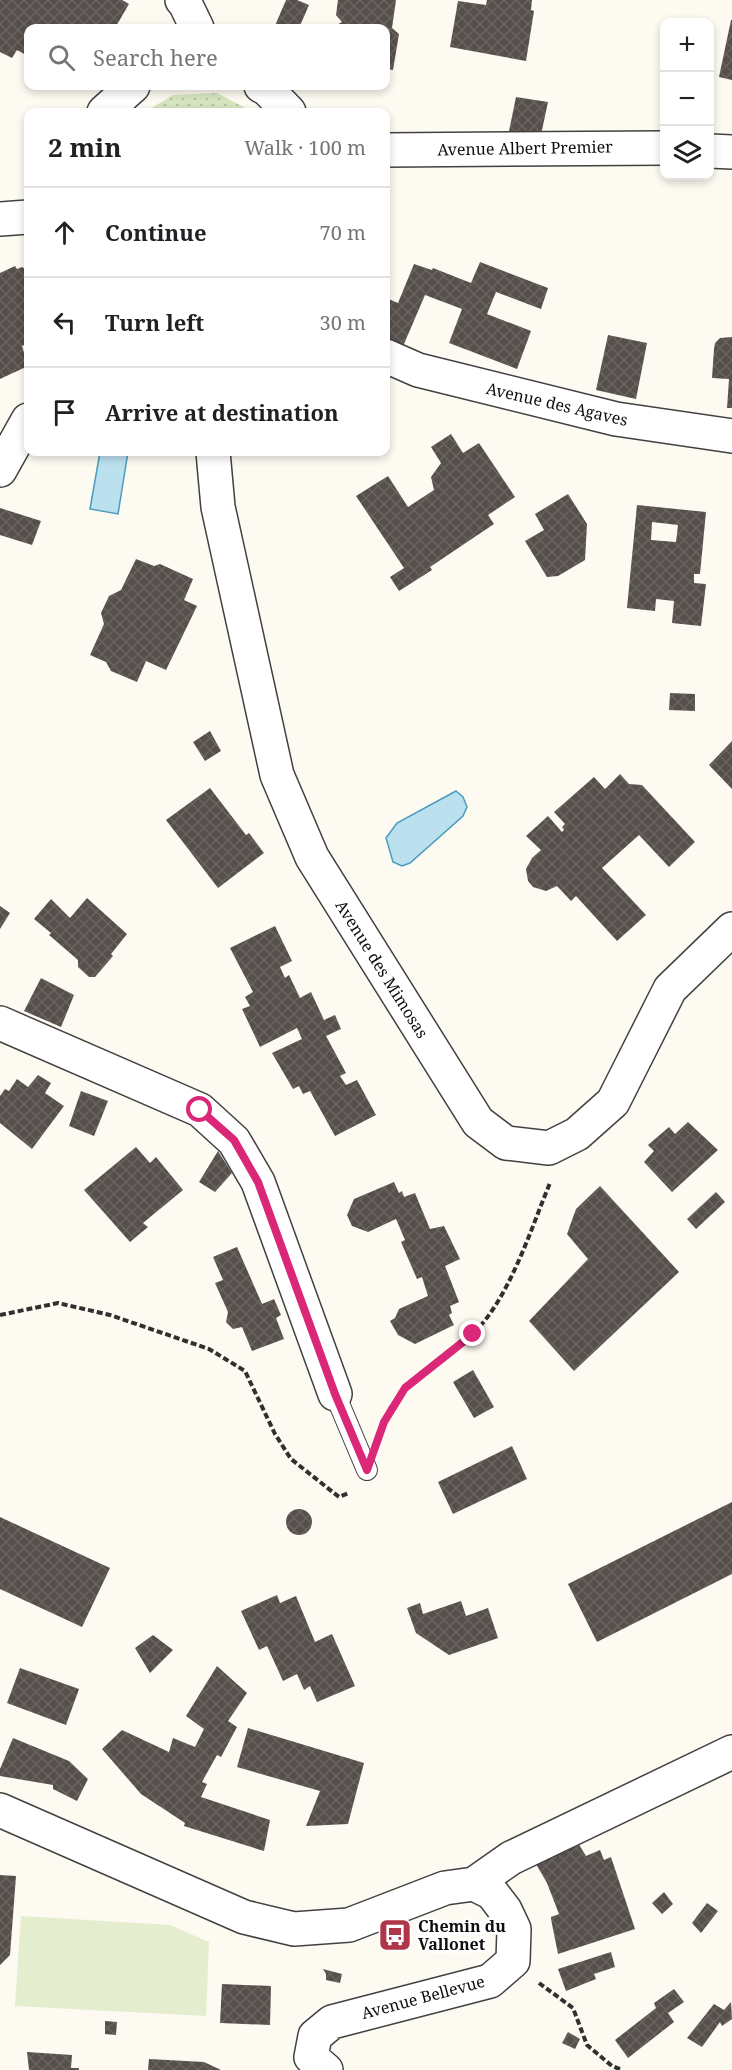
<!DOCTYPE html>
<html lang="en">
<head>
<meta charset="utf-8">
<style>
	body { margin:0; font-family:"Noto Serif",serif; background:#f6f6f6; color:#202124 }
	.controls { position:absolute; right:18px; top:18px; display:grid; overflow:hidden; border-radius:12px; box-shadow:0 3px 9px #0003 }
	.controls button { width:54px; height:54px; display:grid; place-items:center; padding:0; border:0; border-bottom:2px solid #e0e0e0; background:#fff; color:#202124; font:30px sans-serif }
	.stop { position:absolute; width:18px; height:18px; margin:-14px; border:4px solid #db2777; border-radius:50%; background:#fff }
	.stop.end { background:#db2777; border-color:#fff; box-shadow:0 2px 6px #0008 }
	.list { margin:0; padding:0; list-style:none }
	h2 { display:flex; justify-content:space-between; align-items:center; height:78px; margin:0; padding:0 24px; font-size:26px }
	h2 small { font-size:20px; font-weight:400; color:#757577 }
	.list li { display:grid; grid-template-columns:39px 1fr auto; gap:18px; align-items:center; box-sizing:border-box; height:90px; padding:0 24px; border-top:2px solid #e0e0e0 }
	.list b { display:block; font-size:22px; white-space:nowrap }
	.list em { font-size:20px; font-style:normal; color:#757577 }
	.icon { flex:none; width:33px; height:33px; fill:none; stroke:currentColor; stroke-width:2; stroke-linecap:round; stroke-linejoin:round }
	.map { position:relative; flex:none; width:732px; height:2070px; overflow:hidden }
	.search { position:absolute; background:#fff; box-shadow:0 3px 9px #0003; left:24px; top:24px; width:366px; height:66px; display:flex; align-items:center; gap:15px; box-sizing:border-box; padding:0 21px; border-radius:12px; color:#757577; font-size:22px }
	.panel { position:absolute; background:#fff; box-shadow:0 3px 9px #0003; left:24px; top:108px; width:366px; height:348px; border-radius:12px }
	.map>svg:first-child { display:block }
	.park { fill:url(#park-dots) }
	.pitch { fill:#e5edcf }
	.water { fill:#bbe1ef; stroke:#4a9cbe; stroke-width:1.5 }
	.building { fill:url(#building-cross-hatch); fill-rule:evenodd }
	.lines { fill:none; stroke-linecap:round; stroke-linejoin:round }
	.lane-casing { stroke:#414141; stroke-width:22 }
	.street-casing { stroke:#414141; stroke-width:36 }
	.path { stroke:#303030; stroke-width:4; stroke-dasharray:6 3; stroke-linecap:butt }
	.lane { stroke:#fff; stroke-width:20 }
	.street { stroke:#fff; stroke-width:33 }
	.route { stroke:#db2777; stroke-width:8 }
	.labels { text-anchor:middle; stroke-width:6; stroke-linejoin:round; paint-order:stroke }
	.street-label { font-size:16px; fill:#0e0e0e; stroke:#fff }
	.poi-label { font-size:16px; font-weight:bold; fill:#0e0e0e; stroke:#fff; text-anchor:start }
</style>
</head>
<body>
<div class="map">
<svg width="732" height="2070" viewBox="0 0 732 2070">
	<defs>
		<pattern id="park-dots" width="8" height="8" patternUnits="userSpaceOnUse" patternTransform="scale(1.5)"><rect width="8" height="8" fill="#d6e5be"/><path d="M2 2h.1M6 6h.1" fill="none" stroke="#b6c3a2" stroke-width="1.8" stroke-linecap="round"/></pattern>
		<pattern id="building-cross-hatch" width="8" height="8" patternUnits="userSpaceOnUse" patternTransform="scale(1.5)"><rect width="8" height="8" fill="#564f4c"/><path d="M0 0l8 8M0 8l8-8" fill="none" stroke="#696461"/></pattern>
	</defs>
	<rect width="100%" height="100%" fill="#fdfaf1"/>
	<path class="park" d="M217,93L253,112H145L173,95Z"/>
	<path class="pitch" d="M21,1916L170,1925L209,1942L206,2016L15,2006Z"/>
	<path class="water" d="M100,452H128L118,514L90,509Z
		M456,791L463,797L467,807L463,816L410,863L402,866L393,862L386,838L397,823Z"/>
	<path class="building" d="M0,0H122L129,4L115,28H28V56L17,50L12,58L0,52Z
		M286,0H297L309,5L299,28H274Z
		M338,0H396L392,28L399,34L393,70L386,69V28H335V26L342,22L336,15Z
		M487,0H532L531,10L534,11L526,61L450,47L458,1L486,5Z
		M731,20H732V80L719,77Z
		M516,97L548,102L541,135L508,136Z
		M480,262L548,288L541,309L496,292L487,314L531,331L517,369L449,343L462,309L425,295L401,351L386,342V298L398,303L414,264L432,270L433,268L471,283Z
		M15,266L17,269L22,267L28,271V343L22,346L28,366L0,379V273Z
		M608,335L647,343L636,399L596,390Z
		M732,337V408H727L729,379L712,378L714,349L715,343L720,338Z
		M451,434L463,453L479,443L515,497L488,515L494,524L430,567L432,570L399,591L390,577L404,568L356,496L388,476L408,507L434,490L431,477L441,463L431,447Z
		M568,494L587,524L585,560L558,576L547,577L525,541L544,530L535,514Z
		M637,505L706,512L700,574H694V583L706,584L701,626L672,623L674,601L656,599L655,611L627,608ZM652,522L678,525L676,542L651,540Z
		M0,508L41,521L32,545L0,535Z
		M136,559L154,566L160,564L193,579L184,600L197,606L166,670L146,661L137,682L111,671L106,662L90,655L104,624L101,613L109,596L121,590Z
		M670,693L695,694V711L669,710Z
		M210,731L221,751L205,761L193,742Z
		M732,741V789L709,765Z
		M620,774L629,784L642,785L695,842L669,867L639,835L602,868L646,915L617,941L576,896L571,901L557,886L546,891L533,887L528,881L526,869L532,858L541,850L526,836L548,816L562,832L564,830L562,827L565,824L554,812L594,777L605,789Z
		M210,788L246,835L249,833L264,853L218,888L166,820Z
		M87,898L127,934L111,954L113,956L95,977H89L78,967V960L49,935L51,933L34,919L51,899L70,918Z
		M0,906L10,913L0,929Z
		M275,926L292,961L280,967L285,978L289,975L300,998L311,992L324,1020L335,1015L341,1029L326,1036L346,1073L340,1076L346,1085L357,1080L376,1115L335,1136L310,1091L303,1094L299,1086L293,1089L272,1053L302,1039L297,1028L260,1047L242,1009L250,1006L245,997L253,992L230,948Z
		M41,978L74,995L61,1027L24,1011Z
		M38,1075L51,1083L45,1093L64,1106L32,1149L0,1123V1096L5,1089L9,1091L17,1079L28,1087Z
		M81,1091L108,1101L94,1136L69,1126Z
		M688,1122L718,1150L672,1192L644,1162L654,1151L648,1145L669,1127L675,1134Z
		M136,1147L150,1163L156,1157L183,1190L143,1223L148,1227L130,1242L84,1190Z
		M218,1151L232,1173L215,1192L199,1182Z
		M394,1182L399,1193L402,1191L404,1197L415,1193L430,1229L444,1226L460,1259L445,1266L459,1302L450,1306L452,1313L449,1315L454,1325L415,1344L398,1335L390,1321L395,1318L399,1309L428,1296L422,1277L417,1279L401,1242L405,1240L396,1219L368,1232L352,1226L347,1215L354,1199Z
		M600,1186L679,1272L574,1371L529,1321L588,1259L567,1234L576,1209Z
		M716,1192L725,1202L696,1229L687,1219Z
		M237,1247L262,1304L274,1299L281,1315L276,1318L284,1339L252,1351L242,1327L233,1329L226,1322L228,1312L215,1283L223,1280L213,1257Z
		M473,1370L494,1407L474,1418L453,1382Z
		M512,1446L527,1479L453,1514L438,1482Z
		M732,1502V1574L597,1642L568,1584Z
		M286 1522a13 13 0 1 1 26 0a13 13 0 1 1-26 0Z
		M0,1517L110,1568L82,1627L0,1589Z
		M277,1595L280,1603L296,1596L315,1642L332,1634L355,1686L317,1702L310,1686L304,1690L297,1674L283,1681L267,1646L259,1650L241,1611Z
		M461,1601L466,1616L488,1608L498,1638L449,1655L416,1633L407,1608L420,1603L423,1614Z
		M153,1635L173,1650L150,1673L135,1648Z
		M217,1666L247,1693L228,1721L237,1727L221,1757L217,1755L202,1782L207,1784L201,1797L270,1820L264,1851L184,1826L185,1823L141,1794L102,1749L122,1730L169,1752L173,1738L195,1747L204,1729L186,1716Z
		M20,1668L79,1689L66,1725L7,1703Z
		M248,1728L364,1763L348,1824L306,1826L320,1791L237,1767Z
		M13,1738L69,1761L88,1779L77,1801L53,1789V1785L0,1776V1769Z
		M578,1843L586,1856L600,1850L604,1860L611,1857L635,1929L558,1954L551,1919V1917L559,1914L547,1883L536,1864Z
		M0,1875L16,1876L10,1955L0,1965Z
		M664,1892L673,1904L662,1914L652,1903Z
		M707,1903L718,1911L701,1933L692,1923Z
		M611,1952L615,1967L594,1974L596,1979L566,1991L558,1969Z
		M323,1969L342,1974L340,1983L326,1980V1974Z
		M222,1984L271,1986L270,2025L220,2023Z
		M674,1989L684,2002L668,2013L674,2022L628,2058L615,2040L656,2008L654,2003Z
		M731,2002L732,2019L722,2026L720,2022L702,2047L687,2038L714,2004L724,2010Z
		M105,2021L117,2022L116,2035L105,2034Z
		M568,2032L580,2039L575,2049L562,2043Z
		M27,2052L72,2055L71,2068H79V2070H29Z
		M149,2059L204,2062L221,2070H148Z"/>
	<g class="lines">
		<defs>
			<path id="lane" d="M335,1394L367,1470"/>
			<path id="street" d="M182,0L185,3L197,28
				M261,86L267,89L289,112
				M104,112L133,86
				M386,150L664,148
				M710,151L732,152
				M0,219L28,217
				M386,356L418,370L616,419L732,436
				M213,452L218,507L277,775L312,857L478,1122L506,1143L549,1148L577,1134L613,1102L670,989L732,929
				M0,470L28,420
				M0,1023L200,1110L234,1141L258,1182L335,1394
				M0,1810L244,1917L294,1929L349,1925L445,1888L474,1884L511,1858L732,1752
				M326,2070L311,2057L315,2036L332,2022L490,1981L513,1961L514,1929L505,1910L492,1893L474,1884"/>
		</defs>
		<use href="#lane" class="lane-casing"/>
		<use href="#street" class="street-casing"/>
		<path class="path" d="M0,1315L58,1303L110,1315L209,1349L245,1371L275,1434L291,1459L339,1497L349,1493
			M381,1428C399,1378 440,1368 473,1334C510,1297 530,1231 550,1183
			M539,1983L573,2008L587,2045L612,2066L622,2070"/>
		<use href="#lane" class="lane"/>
		<use href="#street" class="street"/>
	</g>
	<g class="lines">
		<path class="route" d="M200,1110L234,1140L258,1182L335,1394L367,1470L384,1422L405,1388L473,1334"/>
	</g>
	<defs>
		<symbol id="bus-square" viewBox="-11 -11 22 22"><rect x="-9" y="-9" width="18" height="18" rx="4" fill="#af3548" stroke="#fff"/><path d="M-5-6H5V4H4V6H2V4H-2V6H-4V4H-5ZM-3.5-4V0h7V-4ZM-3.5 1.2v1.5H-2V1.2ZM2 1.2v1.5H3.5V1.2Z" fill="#fff"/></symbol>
	</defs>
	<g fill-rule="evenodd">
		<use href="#bus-square" x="376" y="1916" width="38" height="38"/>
	</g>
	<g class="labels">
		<g class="street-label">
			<text transform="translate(525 148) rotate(-1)" y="6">Avenue Albert Premier</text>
			<text transform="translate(557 404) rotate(13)" y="6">Avenue des Agaves</text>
			<text transform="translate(382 969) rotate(58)" y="6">Avenue des Mimosas</text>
			<text transform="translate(423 1997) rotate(-15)" y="6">Avenue Bellevue</text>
		</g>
		<g class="poi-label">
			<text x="418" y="1932">Chemin du<tspan x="418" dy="18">Vallonet</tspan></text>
		</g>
	</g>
</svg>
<div class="controls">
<button>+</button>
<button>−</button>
<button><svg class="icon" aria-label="layers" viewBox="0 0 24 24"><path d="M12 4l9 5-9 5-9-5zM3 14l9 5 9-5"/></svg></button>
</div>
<div class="stop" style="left:200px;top:1110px"></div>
<div class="stop end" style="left:473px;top:1334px"></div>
<div class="search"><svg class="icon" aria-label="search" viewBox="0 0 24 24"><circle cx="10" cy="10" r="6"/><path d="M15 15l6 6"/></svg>Search here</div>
<section class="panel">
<h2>2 min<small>Walk · 100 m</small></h2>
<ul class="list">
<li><svg class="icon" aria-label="ahead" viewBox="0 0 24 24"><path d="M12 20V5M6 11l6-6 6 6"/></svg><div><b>Continue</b></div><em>70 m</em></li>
<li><svg class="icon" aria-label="left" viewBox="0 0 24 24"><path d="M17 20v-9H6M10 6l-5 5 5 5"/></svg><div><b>Turn left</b></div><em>30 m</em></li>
<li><svg class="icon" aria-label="arrive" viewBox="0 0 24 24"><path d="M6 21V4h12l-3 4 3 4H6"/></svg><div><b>Arrive at destination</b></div></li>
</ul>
</section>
</div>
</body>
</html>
